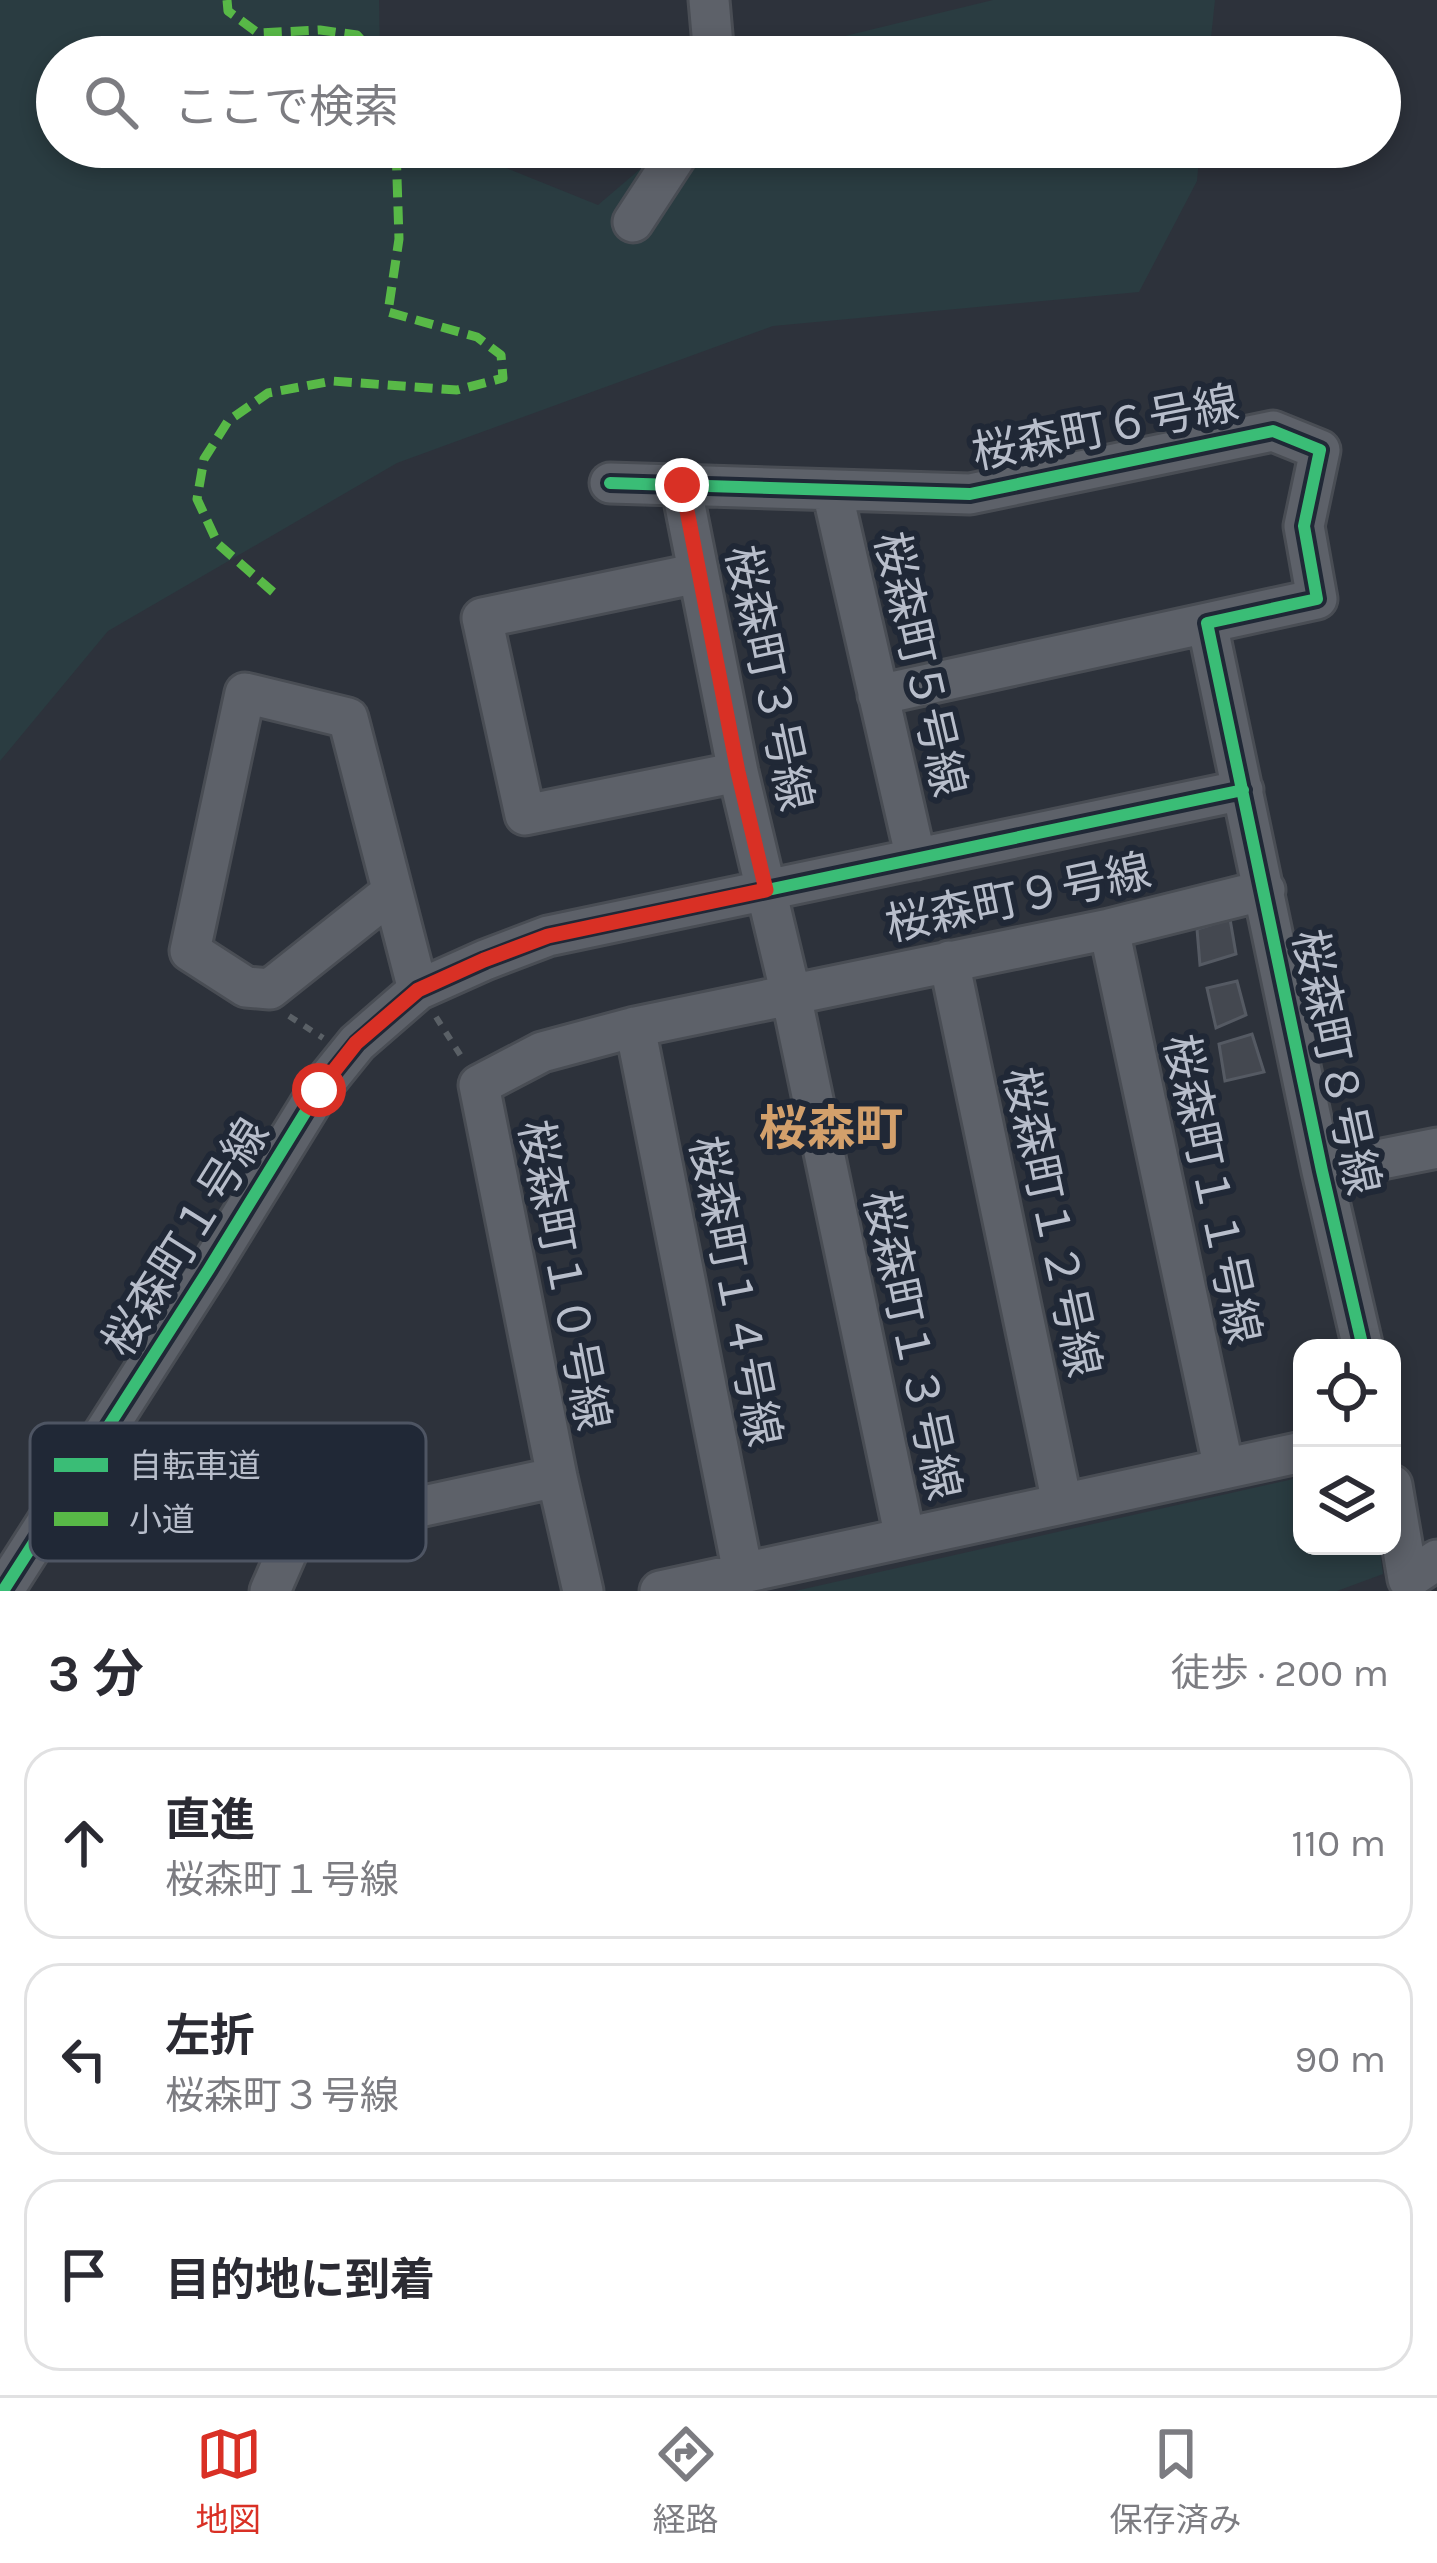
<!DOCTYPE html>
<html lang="ja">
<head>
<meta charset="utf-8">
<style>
	body { margin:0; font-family:Karla,"Noto Sans JP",sans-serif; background:#f2f2f3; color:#2b2b33 }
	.controls { position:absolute; right:36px; bottom:36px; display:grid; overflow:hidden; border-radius:24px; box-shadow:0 6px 18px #0003 }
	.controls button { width:108px; height:108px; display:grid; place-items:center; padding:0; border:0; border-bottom:3px solid #e1e1e2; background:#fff; color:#2b2b33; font:60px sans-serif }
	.stop { position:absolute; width:36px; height:36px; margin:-27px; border:9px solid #d93025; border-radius:50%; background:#fff }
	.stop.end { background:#d93025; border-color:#fff; box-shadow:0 3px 12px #0008 }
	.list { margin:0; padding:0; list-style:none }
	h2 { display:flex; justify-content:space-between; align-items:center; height:156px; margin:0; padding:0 48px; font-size:51px }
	h2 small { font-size:39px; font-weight:400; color:#7c7c81 }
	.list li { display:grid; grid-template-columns:78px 1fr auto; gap:36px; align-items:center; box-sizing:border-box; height:192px; margin:0 24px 24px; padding:0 24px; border:3px solid #e1e1e2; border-radius:36px }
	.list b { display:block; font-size:45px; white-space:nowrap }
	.list p { margin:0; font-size:39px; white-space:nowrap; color:#7c7c81 }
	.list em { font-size:39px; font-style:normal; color:#7c7c81 }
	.icon { flex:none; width:66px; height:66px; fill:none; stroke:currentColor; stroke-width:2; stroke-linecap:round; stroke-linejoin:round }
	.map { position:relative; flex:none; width:1437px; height:1591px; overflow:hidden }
	.search { position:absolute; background:#fff; box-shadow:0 6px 18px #0003; left:36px; right:36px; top:36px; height:132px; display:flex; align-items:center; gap:30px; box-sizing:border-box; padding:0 42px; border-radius:66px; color:#7c7c81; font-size:45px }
	.sheet { height:804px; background:#fff }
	nav { display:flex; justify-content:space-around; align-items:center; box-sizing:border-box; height:168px; border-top:3px solid #e1e1e2; background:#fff; font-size:33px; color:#7c7c81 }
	nav a { display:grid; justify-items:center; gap:6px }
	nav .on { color:#d93025 }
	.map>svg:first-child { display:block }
	.green { fill:#2a3c41 }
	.building { fill:#444850; stroke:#555a63; stroke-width:3 }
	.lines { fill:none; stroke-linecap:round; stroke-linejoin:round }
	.minor-casing { stroke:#494d54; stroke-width:45 }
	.path { stroke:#5a6066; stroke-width:6; stroke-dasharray:9 9; stroke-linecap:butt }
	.minor { stroke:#5d6169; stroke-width:39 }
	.quiet { stroke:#58b947; stroke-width:9; stroke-dasharray:18 9; stroke-linecap:butt }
	.cycleway-casing { stroke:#202836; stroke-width:20 }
	.cycleway { stroke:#3abd76; stroke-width:12 }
	.route { stroke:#d93025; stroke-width:15 }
	.labels { text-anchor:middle; stroke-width:12; stroke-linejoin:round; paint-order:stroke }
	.street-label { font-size:45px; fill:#b8becb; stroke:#202836 }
	.neighbourhood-label { font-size:48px; font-weight:bold; fill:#d3a06b; stroke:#202836 }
	.key { fill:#202836; stroke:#4e5563; stroke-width:3 }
	.key-label { font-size:33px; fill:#b8becb }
</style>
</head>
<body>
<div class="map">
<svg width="1437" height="1591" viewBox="0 0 1437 1591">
	<rect width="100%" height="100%" fill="#2d323b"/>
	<path class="green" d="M0,0H379L380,57H57V147H454L598,205L666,147H1200L1197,181L1139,292L773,326L397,463L108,631L0,761Z
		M993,0H1215L1209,57H771L775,53Z
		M1302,1477V1546H1379L1383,1574L1337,1591H795Z"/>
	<path class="building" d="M1230,919L1236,954L1200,965L1197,929Z
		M1237,981L1246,1015L1216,1028L1207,988Z
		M1252,1034L1264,1072L1225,1081L1219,1044Z"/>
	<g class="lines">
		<defs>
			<path id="minor" d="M709,0L714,57
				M633,222L682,147
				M610,483L970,494L1273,431L1320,450L1304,526L1317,599L1207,623L1322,1171L1363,1348
				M681,485L738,772L791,995L905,1538
				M832,491L916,859
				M698,573L482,618L525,815L738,772
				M878,695L1207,623
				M392,892L270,989L246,987L190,951L245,693L348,718L418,990
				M1109,929L1224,1469
				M949,961L1062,1503
				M635,1027L743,1573
				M1322,1171L1437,1148
				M1392,1485L1408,1579L1437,1560
				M3,1591L209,1269L319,1090L357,1043L418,990L485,960L548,936L1243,790
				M270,1591L295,1534L557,1477
				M583,1591L557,1477L479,1085L542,1052L635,1027L1109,929L1265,890
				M660,1591L1302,1452"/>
		</defs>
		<use href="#minor" class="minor-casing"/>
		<path class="path" d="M289,1016L323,1038
			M436,1017L461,1056"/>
		<use href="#minor" class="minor"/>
		<path class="quiet" d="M227,0L228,11L258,33L320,30L357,35L377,57
			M273,592L218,544L197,499L204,459L228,421L268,393L332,381L457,390L503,378L501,355L477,337L388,312L399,239L396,147"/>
		<defs>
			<path id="cycleway" d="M610,483L970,494L1273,431L1320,450L1304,526L1317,599L1207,623L1322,1171L1363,1348
				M3,1591L209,1269L319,1090L357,1043L418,990L485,960L548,936L1243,790"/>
		</defs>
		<use href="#cycleway" class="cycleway-casing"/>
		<use href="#cycleway" class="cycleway"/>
	</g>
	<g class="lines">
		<path class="route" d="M319,1090L356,1043L418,990L484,960L548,936L766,890L738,772L682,485"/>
	</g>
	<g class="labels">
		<g class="street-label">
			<text transform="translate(1105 427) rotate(-11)" y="16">桜森町６号線</text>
			<text transform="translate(921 664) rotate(77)" y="16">桜森町５号線</text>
			<text transform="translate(770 678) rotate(78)" y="16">桜森町３号線</text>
			<text transform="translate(1018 897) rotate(-12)" y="16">桜森町９号線</text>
			<text transform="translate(1337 1062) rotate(78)" y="16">桜森町８号線</text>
			<text transform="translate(1213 1189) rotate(78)" y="16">桜森町１１号線</text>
			<text transform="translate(1053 1222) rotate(78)" y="16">桜森町１２号線</text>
			<text transform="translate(185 1237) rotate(-58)" y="16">桜森町１号線</text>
			<text transform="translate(565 1275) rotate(79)" y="16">桜森町１０号線</text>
			<text transform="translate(736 1291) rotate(79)" y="16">桜森町１４号線</text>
			<text transform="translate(913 1345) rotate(78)" y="16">桜森町１３号線</text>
		</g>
		<g class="neighbourhood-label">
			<text x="831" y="1145">桜森町</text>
		</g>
	</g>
	<rect x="30" y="1423" width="396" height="138" rx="18" class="key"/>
	<rect x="54" y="1458" width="54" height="14" fill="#3abd76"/>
	<rect x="54" y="1512" width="54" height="14" fill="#58b947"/>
	<g class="key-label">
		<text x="129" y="1477">自転車道</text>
		<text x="129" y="1531">小道</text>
	</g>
</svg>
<div class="controls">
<button><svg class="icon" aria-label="locate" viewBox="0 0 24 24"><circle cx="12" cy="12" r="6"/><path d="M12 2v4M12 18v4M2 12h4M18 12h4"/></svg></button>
<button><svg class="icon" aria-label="layers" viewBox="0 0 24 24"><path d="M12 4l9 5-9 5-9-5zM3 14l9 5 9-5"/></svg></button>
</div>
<div class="stop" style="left:319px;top:1090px"></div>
<div class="stop end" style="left:682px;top:485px"></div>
<div class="search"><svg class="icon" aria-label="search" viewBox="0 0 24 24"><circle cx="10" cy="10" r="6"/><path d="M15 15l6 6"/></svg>ここで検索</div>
</div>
<section class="sheet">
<h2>3 分<small>徒歩 · 200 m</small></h2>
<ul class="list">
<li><svg class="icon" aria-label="ahead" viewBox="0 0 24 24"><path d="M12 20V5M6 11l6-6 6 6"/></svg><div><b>直進</b><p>桜森町１号線</p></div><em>110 m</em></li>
<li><svg class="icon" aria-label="left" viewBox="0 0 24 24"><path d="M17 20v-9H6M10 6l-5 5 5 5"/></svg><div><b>左折</b><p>桜森町３号線</p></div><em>90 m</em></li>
<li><svg class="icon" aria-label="arrive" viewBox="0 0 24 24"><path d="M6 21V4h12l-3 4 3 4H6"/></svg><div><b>目的地に到着</b></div></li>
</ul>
</section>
<nav>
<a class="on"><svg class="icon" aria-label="map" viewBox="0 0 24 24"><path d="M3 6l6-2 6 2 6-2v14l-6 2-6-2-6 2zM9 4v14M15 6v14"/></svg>地図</a>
<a><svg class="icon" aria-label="directions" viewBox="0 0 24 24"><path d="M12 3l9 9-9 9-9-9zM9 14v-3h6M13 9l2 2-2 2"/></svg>経路</a>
<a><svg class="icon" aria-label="saved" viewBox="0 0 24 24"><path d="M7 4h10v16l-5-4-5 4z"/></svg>保存済み</a>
</nav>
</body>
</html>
